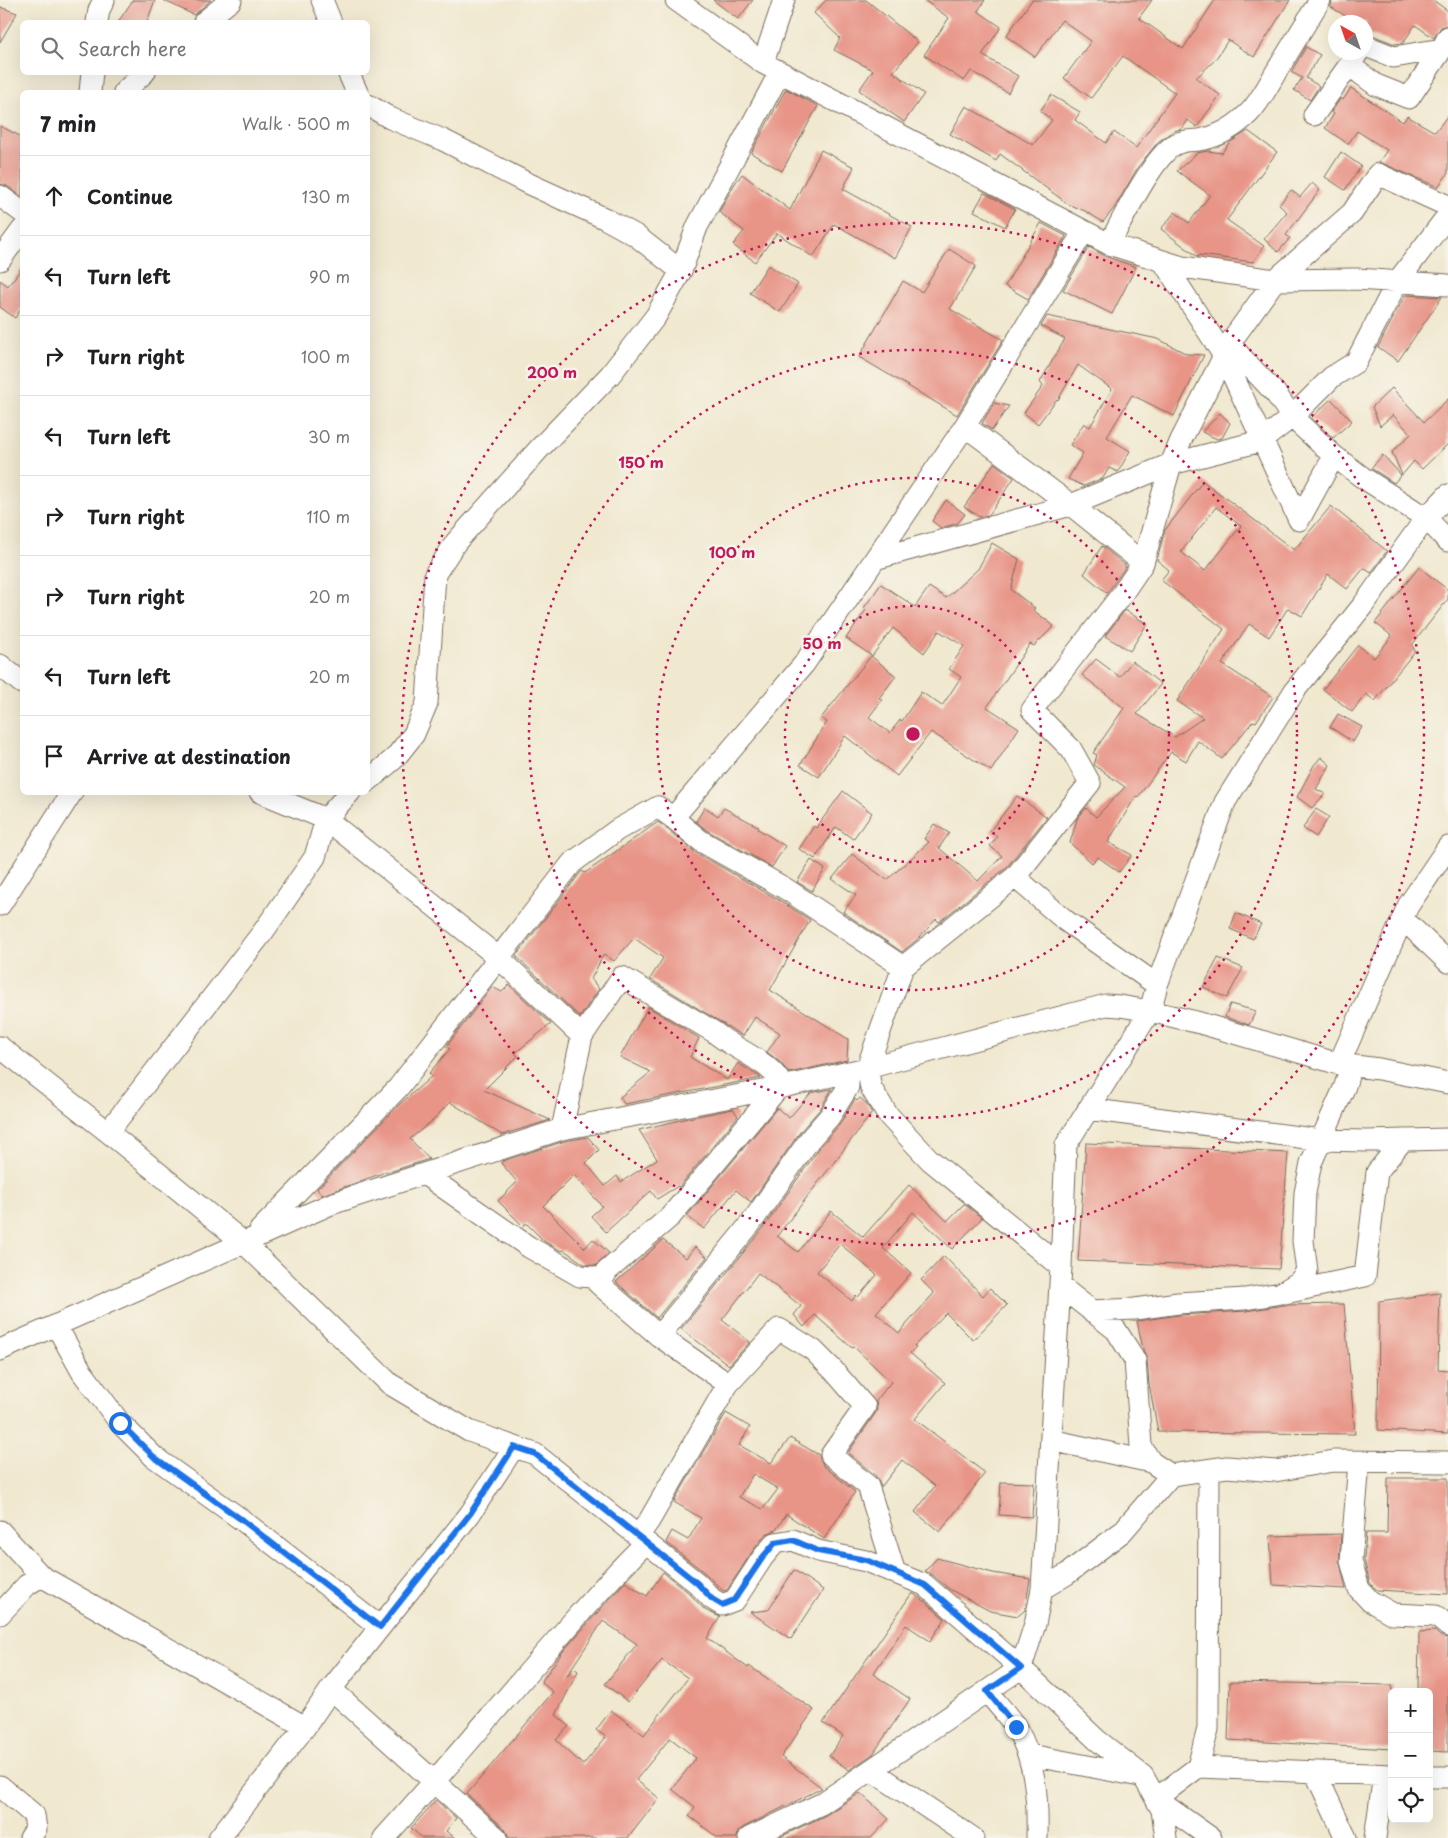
<!DOCTYPE html>
<html lang="en">
<head>
<meta charset="utf-8">
<style>
	body { margin:0; font-family:"Playpen Sans",sans-serif; background:#f2f2f2; color:#202124 }
	.controls { position:absolute; right:15px; bottom:15px; display:grid; overflow:hidden; border-radius:8px; box-shadow:0 5px 20px #0002 }
	.controls button { width:45px; height:45px; display:grid; place-items:center; padding:0; border:0; border-bottom:1px solid #e0e0e0; background:#fff; color:#202124; font:25px sans-serif }
	.compass { position:absolute; left:1328px; top:15px; width:45px; height:45px; border-radius:50%; background:#fff; box-shadow:0 5px 20px #0002; rotate:320deg }
	.stop { position:absolute; width:15px; height:15px; margin:-11px; border:4px solid #1a73e8; border-radius:50%; background:#fff }
	.stop.end { background:#1a73e8; border-color:#fff; box-shadow:0 1px 5px #0008 }
	.list { margin:0; padding:0; list-style:none }
	h2 { display:flex; justify-content:space-between; align-items:center; height:65px; margin:0; padding:0 20px; font-size:21px }
	h2 small { font-size:16px; font-weight:400; color:#757577 }
	.list li { display:grid; grid-template-columns:32px 1fr auto; gap:15px; align-items:center; box-sizing:border-box; height:80px; padding:0 20px; border-top:1px solid #e0e0e0 }
	.list b { display:block; font-size:19px; white-space:nowrap }
	.list em { font-size:16px; font-style:normal; color:#757577 }
	.icon { flex:none; width:28px; height:28px; fill:none; stroke:currentColor; stroke-width:2; stroke-linecap:round; stroke-linejoin:round }
	.map { position:relative; flex:none; width:1448px; height:1838px; overflow:hidden }
	.search { position:absolute; background:#fff; box-shadow:0 5px 20px #0002; left:20px; top:20px; width:350px; height:55px; display:flex; align-items:center; gap:12px; box-sizing:border-box; padding:0 18px; border-radius:8px; color:#757577; font-size:19px }
	.panel { position:absolute; background:#fff; box-shadow:0 5px 20px #0002; left:20px; top:90px; width:350px; height:705px; border-radius:8px }
	.map>svg:first-child { display:block }
	.building { fill:#e89588; fill-rule:evenodd }
	.lines { fill:none; stroke-linecap:round; stroke-linejoin:round }
	.street-casing { stroke:#7a6c5c; stroke-width:23 }
	.street { stroke:#fff; stroke-width:21 }
	.route { stroke:#1a73e8; stroke-width:6 }
	.ring { fill:none; stroke:#c2185b; stroke-width:2.5; stroke-dasharray:2.5 5 }
	.centre { fill:#c2185b; stroke:#f7f3e8; stroke-width:2.5 }
	.ring-label { font-size:15px; text-anchor:middle; font-weight:bold; fill:#c2185b; stroke:#f7f3e8; stroke-width:5; stroke-linejoin:round; paint-order:stroke }
</style>
</head>
<body>
<div class="map">
<svg width="1448" height="1838" viewBox="0 0 1448 1838">
	<rect width="100%" height="100%" fill="#f7f3e8"/>
	<filter id="ink" filterUnits="userSpaceOnUse"><feTurbulence type="fractalNoise" baseFrequency=".02" numOctaves="2"/><feDisplacementMap in="SourceGraphic" scale="10" xChannelSelector="R" yChannelSelector="G"/><feConvolveMatrix kernelMatrix="1 2 1 2 8 2 1 2 1" color-interpolation-filters="sRGB"/></filter>
	<filter id="wash" filterUnits="userSpaceOnUse"><feTurbulence type="fractalNoise" baseFrequency=".0096" numOctaves="4" result="noise"/><feDisplacementMap in="SourceGraphic" scale="20" xChannelSelector="R" yChannelSelector="G"/><feGaussianBlur stdDeviation="1.12" result="paint"/><feColorMatrix in="noise" values="0 0 0 0 0 0 0 0 0 0 0 0 0 0 0 0 0 1.4 0 .05"/><feComposite in="paint" operator="in"/></filter>
	<g filter="url(#wash)">
		<rect width="100%" height="100%" fill="#f0e8cf"/>
		<g id="blocks">
			<path class="building" d="M133,0H155L147,22H118Z
				M163,0H211L194,15Z
				M713,0H753L738,19Z
				M826,0H866L918,42L893,72L924,94L904,122L859,90L873,70L834,50L840,38L814,13Z
				M924,0H985L978,11L1001,27L982,55L1018,76L1008,93L971,71L964,81L924,55L949,18Z
				M1032,0H1152L1139,18L1183,49L1215,0H1290L1254,57L1228,40L1215,60L1196,78L1220,95L1197,127L1188,120L1182,129L1173,131L1158,142L1138,167L1115,207L1103,222L1085,211L1068,204L1000,154L996,161L950,134L966,106L1033,145L1052,120L1040,111L1051,95L1080,112L1075,120L1106,143L1114,132L1136,148L1175,93L1123,56L1091,98L1064,78L1091,41L1062,20L1035,57L1006,36Z
				M1332,0H1433L1448,11V25L1441,27L1434,38L1415,25L1403,43L1395,44L1369,34L1370,32L1366,29V22H1355L1331,7Z
				M0,7L17,13L0,42Z
				M1306,47L1320,55L1306,78L1319,86L1310,100L1294,90L1302,78L1291,72Z
				M1351,88L1403,122L1407,116L1435,132L1448,115V173L1438,187L1379,162L1387,150L1357,131L1348,144L1325,128L1334,114L1331,112L1341,98L1343,100Z
				M786,89L818,106L782,171L751,153Z
				M0,126L22,137V197L7,186L0,184Z
				M1248,131L1277,152L1227,220L1264,246L1253,262L1200,255L1198,257L1161,229L1175,212L1189,223L1210,195L1177,171L1197,153L1208,151L1222,153L1229,143Z
				M821,150L854,167L843,189L912,227L895,258L834,224L813,257L777,233L755,262L733,245L744,231L719,212L734,185L742,174L790,210Z
				M1341,152L1361,166L1345,190L1325,177Z
				M1312,183L1320,190L1286,235L1290,238L1278,252L1264,239L1287,212L1279,205L1291,190L1300,197Z
				M984,193L1015,209L1005,227L974,211Z
				M1041,223L1066,236L1028,299L1005,286Z
				M1089,247L1105,256L1136,267L1112,314L1063,290Z
				M949,249L976,266L950,309L1003,340L957,415L859,357L903,281L922,292Z
				M768,265L798,284L780,312L750,293Z
				M22,268V307L15,318L0,307V280L8,286Z
				M1405,295L1442,297L1398,361L1378,347Z
				M1047,316L1158,339L1187,354L1204,355L1174,416L1132,395L1107,437L1130,451L1118,472L1109,468L1103,478L1084,486L1068,479L1083,453L1070,445L1084,423L1090,427L1112,389L1078,365L1058,400L1057,399L1038,424L1024,413L1043,386L1040,382L1065,339L1041,326Z
				M1392,388L1424,422L1448,399V444L1422,469L1414,461L1402,475L1392,452L1411,434L1393,415L1380,426L1372,407Z
				M1331,399L1352,421L1333,438L1311,418Z
				M994,403L1009,406L992,430L982,423Z
				M1220,413L1230,423L1222,438L1217,439L1202,432Z
				M1383,455L1401,475L1394,483L1371,468Z
				M994,463L1014,478L989,515L980,517L964,507Z
				M1203,481L1294,550L1331,506L1387,551L1371,573L1364,568L1347,589L1328,574L1302,616L1288,608L1269,637L1249,624L1222,664L1273,697L1256,722L1253,721L1222,759L1198,741L1186,761L1171,752L1138,797L1136,796L1108,842L1132,855L1119,872L1098,857L1092,863L1070,843L1077,819L1086,808L1096,817L1125,787L1094,765L1097,755L1093,753L1124,708L1082,675L1096,659L1120,677L1132,661L1161,684L1137,714L1175,737L1203,718L1177,701L1224,629L1161,580L1169,570L1157,560L1165,530ZM1216,507L1241,526L1205,571L1181,552Z
				M946,500L965,514L958,523L941,528L932,521Z
				M992,543L1019,559L1011,590L1035,608L1033,610L1054,626L1034,646L1030,644L987,707L1019,728L991,771L931,732L897,776L845,736L819,777L800,765L827,722L821,718L871,656L896,676L879,698L882,700L869,717L890,733L900,720L902,721L921,692L942,706L961,677L949,669L964,646L939,631L924,653L893,628L872,656L846,638L866,610L864,608L881,584L915,607L929,587L946,598L978,569Z
				M1102,546L1126,566L1107,593L1084,574Z
				M1419,567L1448,590V599L1412,645L1415,651L1375,701L1366,694L1352,712L1323,689L1358,645L1374,658L1392,636L1375,623Z
				M1125,610L1147,624L1130,651L1105,636Z
				M1338,714L1362,727L1353,742L1330,727Z
				M1321,757L1330,765L1316,789L1325,794L1312,808L1297,797L1314,765Z
				M843,791L872,813L853,839L836,827L815,859L799,849L814,826L816,828Z
				M1017,796L1047,817L1006,868L939,922L936,919L920,937L902,952L843,912L856,895L832,879L852,854L887,880L929,842L924,839L934,824L949,833L939,848L978,881L1002,856L990,846L997,837L990,831Z
				M705,807L718,816L724,808L759,827L758,829L785,846L772,867L708,831L696,821Z
				M1316,809L1329,817L1316,837L1303,828Z
				M658,822L695,852L779,900L810,920L770,990L848,1039L847,1060L789,1073L780,1062L767,1052L780,1033L755,1017L743,1036L650,979L663,958L634,938L614,961L604,954L591,979L599,989L580,1017L516,956L581,872L582,871L585,873Z
				M811,860L825,869L812,891L797,882Z
				M1236,913L1261,924L1253,939L1230,929Z
				M1218,958L1243,968L1227,998L1203,987Z
				M509,985L551,1024L515,1053L518,1056L484,1090L550,1120L502,1135L450,1102L433,1120L410,1139L429,1159L389,1172L388,1171L322,1195L317,1189L400,1104L432,1076L429,1073L450,1049L446,1047L492,987L502,992Z
				M1230,1004L1256,1011L1249,1025L1225,1017Z
				M648,1007L699,1038L690,1057L727,1080L738,1063L761,1078L624,1104L620,1097L651,1072L620,1057Z
				M832,1089L820,1109L800,1132L751,1202L736,1190L704,1229L687,1216L777,1108L789,1118L811,1093Z
				M860,1098L865,1102L872,1113L777,1236L798,1252L831,1211L863,1237L909,1185L947,1221L964,1204L982,1218L952,1249L913,1212L883,1248L911,1273L876,1313L899,1333L934,1293L921,1280L944,1256L983,1296L990,1288L1007,1305L973,1340L946,1313L914,1346L916,1347L910,1353L945,1383L915,1419L985,1473L940,1532L915,1512L935,1486L902,1460L881,1487L876,1476L848,1453L875,1414L877,1409L876,1401L891,1382L853,1346L852,1348L815,1315L804,1327L794,1315L801,1306L758,1273L722,1320L750,1342L729,1365L681,1329L761,1231L820,1147L840,1124L855,1099L857,1101ZM840,1244L877,1275L858,1297L856,1295L852,1301L817,1272Z
				M733,1109L738,1116L679,1187L678,1186L657,1199L651,1191L606,1232L591,1216L602,1206L574,1175L543,1206L585,1248L593,1239L609,1253L596,1266L584,1264L564,1250L562,1251L545,1242L526,1223L523,1226L498,1201L517,1182L501,1163L503,1161L565,1141L588,1137L599,1150L586,1163L605,1186L617,1176L621,1182L657,1159L639,1130L684,1119Z
				M1086,1143L1288,1153L1279,1269L1078,1261Z
				M663,1240L686,1258L695,1247L707,1257L657,1318L616,1282Z
				M1440,1293L1438,1369L1448,1370V1434L1378,1430L1379,1301Z
				M1344,1304L1355,1434L1158,1432L1149,1384L1147,1359L1143,1349L1137,1321L1179,1315L1246,1311L1284,1305Z
				M726,1413L750,1427L739,1445L771,1463L790,1438L819,1455L823,1465L855,1492L824,1539L786,1514L776,1530L766,1534L754,1549L727,1590L723,1591L705,1573L666,1542L672,1531L688,1540L701,1518L674,1502ZM753,1474L778,1489L763,1509L739,1497Z
				M1388,1478H1448V1594L1377,1590L1370,1583L1364,1560L1366,1533H1387Z
				M1001,1482L1034,1483L1032,1517L999,1515Z
				M1341,1534L1339,1560L1346,1589L1273,1585L1270,1536Z
				M937,1558L993,1573L1030,1579L1025,1610L1018,1616L990,1611L949,1589L933,1575L925,1571Z
				M794,1570L823,1590L791,1639L750,1612L768,1610Z
				M663,1572L688,1592L705,1610L720,1617L707,1638L748,1668L749,1666L814,1710L781,1757L822,1788L744,1827L738,1831L737,1838H718L689,1816L695,1807L672,1789L696,1758L670,1738L636,1780L659,1798L628,1838H509L505,1829L467,1794L553,1692L541,1682L564,1650L597,1613L625,1582L647,1596ZM603,1621L637,1644L605,1684L628,1702L662,1660L688,1678L644,1735L611,1710L596,1730L606,1737L583,1765L556,1740L569,1726L556,1715L578,1671L574,1668L565,1678Z
				M912,1593L923,1600L945,1619L930,1641L906,1625L873,1674L910,1699L873,1754L849,1770L829,1756L843,1736L823,1723Z
				M1435,1631L1440,1636L1448,1638V1752L1429,1751V1692H1418L1419,1632Z
				M1230,1682L1392,1685V1749L1228,1740Z
				M860,1793L889,1819L871,1838H778L826,1815Z
				M436,1800L456,1818L446,1831L455,1838H422L411,1828Z"/>
		</g>
	</g>
	<g filter="url(#ink)">
		<use href="#blocks" fill-opacity="0" stroke="#7a6c5c" stroke-width="1"/>
		<g class="lines">
			<defs>
				<path id="street" d="M322,0L331,22
					M676,0L763,63L780,72L1109,244L1182,267L1275,280L1357,279L1448,285
					M97,22L99,10L104,0
					M204,22L231,0
					M1366,46L1394,57L1442,49
					M763,63L784,0
					M1349,65L1376,85L1409,98L1442,49L1448,37
					M348,72L357,92
					M90,92L92,72
					M124,92L145,72
					M368,105L390,118L443,140L527,183L604,218L635,235L681,271
					M1314,115L1357,54
					M0,196L22,212
					M1109,244C1122,221 1154,154 1176,144C1184,140 1191,141 1199,140C1218,137 1235,127 1249,113C1260,102 1268,86 1276,72C1291,48 1305,24 1320,0
					M0,260L22,230
					M1163,261L1224,356L1299,520L1334,456
					M1229,344L1276,394L1292,417L1334,456L1362,477L1426,518L1448,541
					M875,559L1071,505L1171,464L1261,441L1292,417L1332,377L1356,362L1397,282L1448,215
					M1143,563L1171,464L1181,440L1224,356L1229,344L1275,280L1352,213L1378,174L1448,206
					M0,665L22,683
					M368,781L395,758L414,734L427,703L435,574L456,542L539,449L610,375L656,316L681,271L697,227L780,72
					M260,792L326,819L499,958L582,1036L562,1129
					M673,818L701,841L786,889L903,967L867,1068L871,1088L887,1114L930,1160L1061,1267
					M1015,877L1066,921L1157,985
					M0,905L72,792
					M1403,919L1448,962
					M903,967L1015,877L1090,783L1071,749L1032,710L1122,594L1143,563L1071,505L965,426
					M582,1036L622,977L714,1032C736,1051 772,1061 783,1087
					M0,1047L108,1132L244,1243L390,1384L469,1431L535,1454L697,1583L712,1599L722,1605L735,1600L763,1557L775,1543L793,1540L818,1551L866,1561L925,1585L1021,1668L1097,1740L1143,1776L1162,1810L1166,1838
					M1339,1064L1408,906L1448,847
					M848,1072V1087L830,1116L810,1139L751,1223L659,1336L728,1384L779,1329L813,1350L834,1371L865,1407L831,1455L868,1486L895,1573
					M1088,1109L1321,1140L1367,1141L1448,1139
					M108,1132L263,932L315,857L326,819L350,792
					M424,1174L529,1247L580,1276L592,1277L600,1285L607,1271L671,1216L778,1088
					M260,1230L398,1088L572,863L617,830L658,807L673,818L804,664L965,426L1084,231
					M600,1285L659,1336
					M1060,1286L1116,1330L1135,1360L1141,1446L1151,1462L1171,1475L1227,1467L1275,1471L1333,1461L1448,1462
					M1285,1293L1365,1276L1377,1172L1403,1140
					M1091,1311L1135,1309L1178,1303L1245,1299L1281,1293L1299,1282L1307,1271L1303,1241L1305,1193L1311,1163L1345,1086L1351,1066
					M56,1325L82,1372L120,1423L154,1457L242,1520L380,1627
					M0,1350L331,1204L562,1129L778,1088L867,1068L1106,1005L1120,1006L1150,1011L1200,1023L1339,1064L1379,1069L1448,1083
					M1051,1440L1151,1462
					M1359,1462L1351,1561L1359,1589L1370,1601L1393,1614L1436,1616L1448,1626
					M1209,1470L1208,1729L1198,1767L1156,1799L1211,1838
					M0,1531L41,1576
					M638,1536L649,1521L728,1384
					M1042,1589L1067,1574L1122,1532L1171,1475
					M0,1614L27,1585L41,1576L305,1727
					M331,1689L497,1838
					M987,1691C996,1703 1008,1715 1016,1728C1036,1760 1038,1801 1037,1838
					M1030,1755L1140,1776
					M1198,1767L1392,1775
					M871,1770L973,1838
					M1315,1772L1346,1838
					M1429,1777H1448
					M0,1786L34,1815L36,1829L30,1838
					M219,1838L305,1727L331,1689L470,1514L514,1447
					M384,1838C442,1774 497,1708 554,1643C584,1609 613,1574 646,1543
					M749,1838L821,1804L1021,1668L1035,1624L1042,1589L1061,1267L1066,1145L1150,1011L1157,985L1225,802L1295,690L1364,604L1426,518L1448,495
					M1375,1838L1384,1775"/>
			</defs>
			<use href="#street" class="street-casing"/>
			<use href="#street" class="street"/>
		</g>
	</g>
	<g class="lines" filter="url(#ink)">
		<path class="route" d="M120,1423L154,1457L242,1520L380,1627L470,1514L514,1447L535,1454L697,1583L712,1599L722,1605L734,1600L763,1557L775,1543L793,1540L818,1551L866,1560L925,1585L1021,1668L987,1691L1016,1727"/>
	</g>
	<g class="ring">
		<circle cx="913" cy="734" r="128"/>
		<circle cx="913" cy="734" r="256"/>
		<circle cx="913" cy="734" r="384"/>
		<circle cx="913" cy="734" r="511"/>
	</g>
	<circle cx="913" cy="734" r="8" class="centre"/>
	<g class="ring-label">
		<text x="552" y="378">200 m</text>
		<text x="641" y="468">150 m</text>
		<text x="732" y="558">100 m</text>
		<text x="822" y="649">50 m</text>
	</g>
</svg>
<div class="controls">
<button>+</button>
<button>−</button>
<button><svg class="icon" aria-label="locate" viewBox="0 0 24 24"><circle cx="12" cy="12" r="6"/><path d="M12 2v4M12 18v4M2 12h4M18 12h4"/></svg></button>
</div>
<svg class="compass" viewBox="-18 -18 36 36"><path d="M0-13l5 13h-10z" fill="#e53935"/><path d="M0 13l5-13h-10z" fill="#757577"/></svg>
<div class="stop" style="left:120px;top:1423px"></div>
<div class="stop end" style="left:1016px;top:1727px"></div>
<div class="search"><svg class="icon" aria-label="search" viewBox="0 0 24 24"><circle cx="10" cy="10" r="6"/><path d="M15 15l6 6"/></svg>Search here</div>
<section class="panel">
<h2>7 min<small>Walk · 500 m</small></h2>
<ul class="list">
<li><svg class="icon" aria-label="ahead" viewBox="0 0 24 24"><path d="M12 20V5M6 11l6-6 6 6"/></svg><div><b>Continue</b></div><em>130 m</em></li>
<li><svg class="icon" aria-label="left" viewBox="0 0 24 24"><path d="M17 20v-9H6M10 6l-5 5 5 5"/></svg><div><b>Turn left</b></div><em>90 m</em></li>
<li><svg class="icon" aria-label="right" viewBox="0 0 24 24"><path d="M7 20v-9h11M14 6l5 5-5 5"/></svg><div><b>Turn right</b></div><em>100 m</em></li>
<li><svg class="icon" aria-label="left" viewBox="0 0 24 24"><path d="M17 20v-9H6M10 6l-5 5 5 5"/></svg><div><b>Turn left</b></div><em>30 m</em></li>
<li><svg class="icon" aria-label="right" viewBox="0 0 24 24"><path d="M7 20v-9h11M14 6l5 5-5 5"/></svg><div><b>Turn right</b></div><em>110 m</em></li>
<li><svg class="icon" aria-label="right" viewBox="0 0 24 24"><path d="M7 20v-9h11M14 6l5 5-5 5"/></svg><div><b>Turn right</b></div><em>20 m</em></li>
<li><svg class="icon" aria-label="left" viewBox="0 0 24 24"><path d="M17 20v-9H6M10 6l-5 5 5 5"/></svg><div><b>Turn left</b></div><em>20 m</em></li>
<li><svg class="icon" aria-label="arrive" viewBox="0 0 24 24"><path d="M6 21V4h12l-3 4 3 4H6"/></svg><div><b>Arrive at destination</b></div></li>
</ul>
</section>
</div>
</body>
</html>
